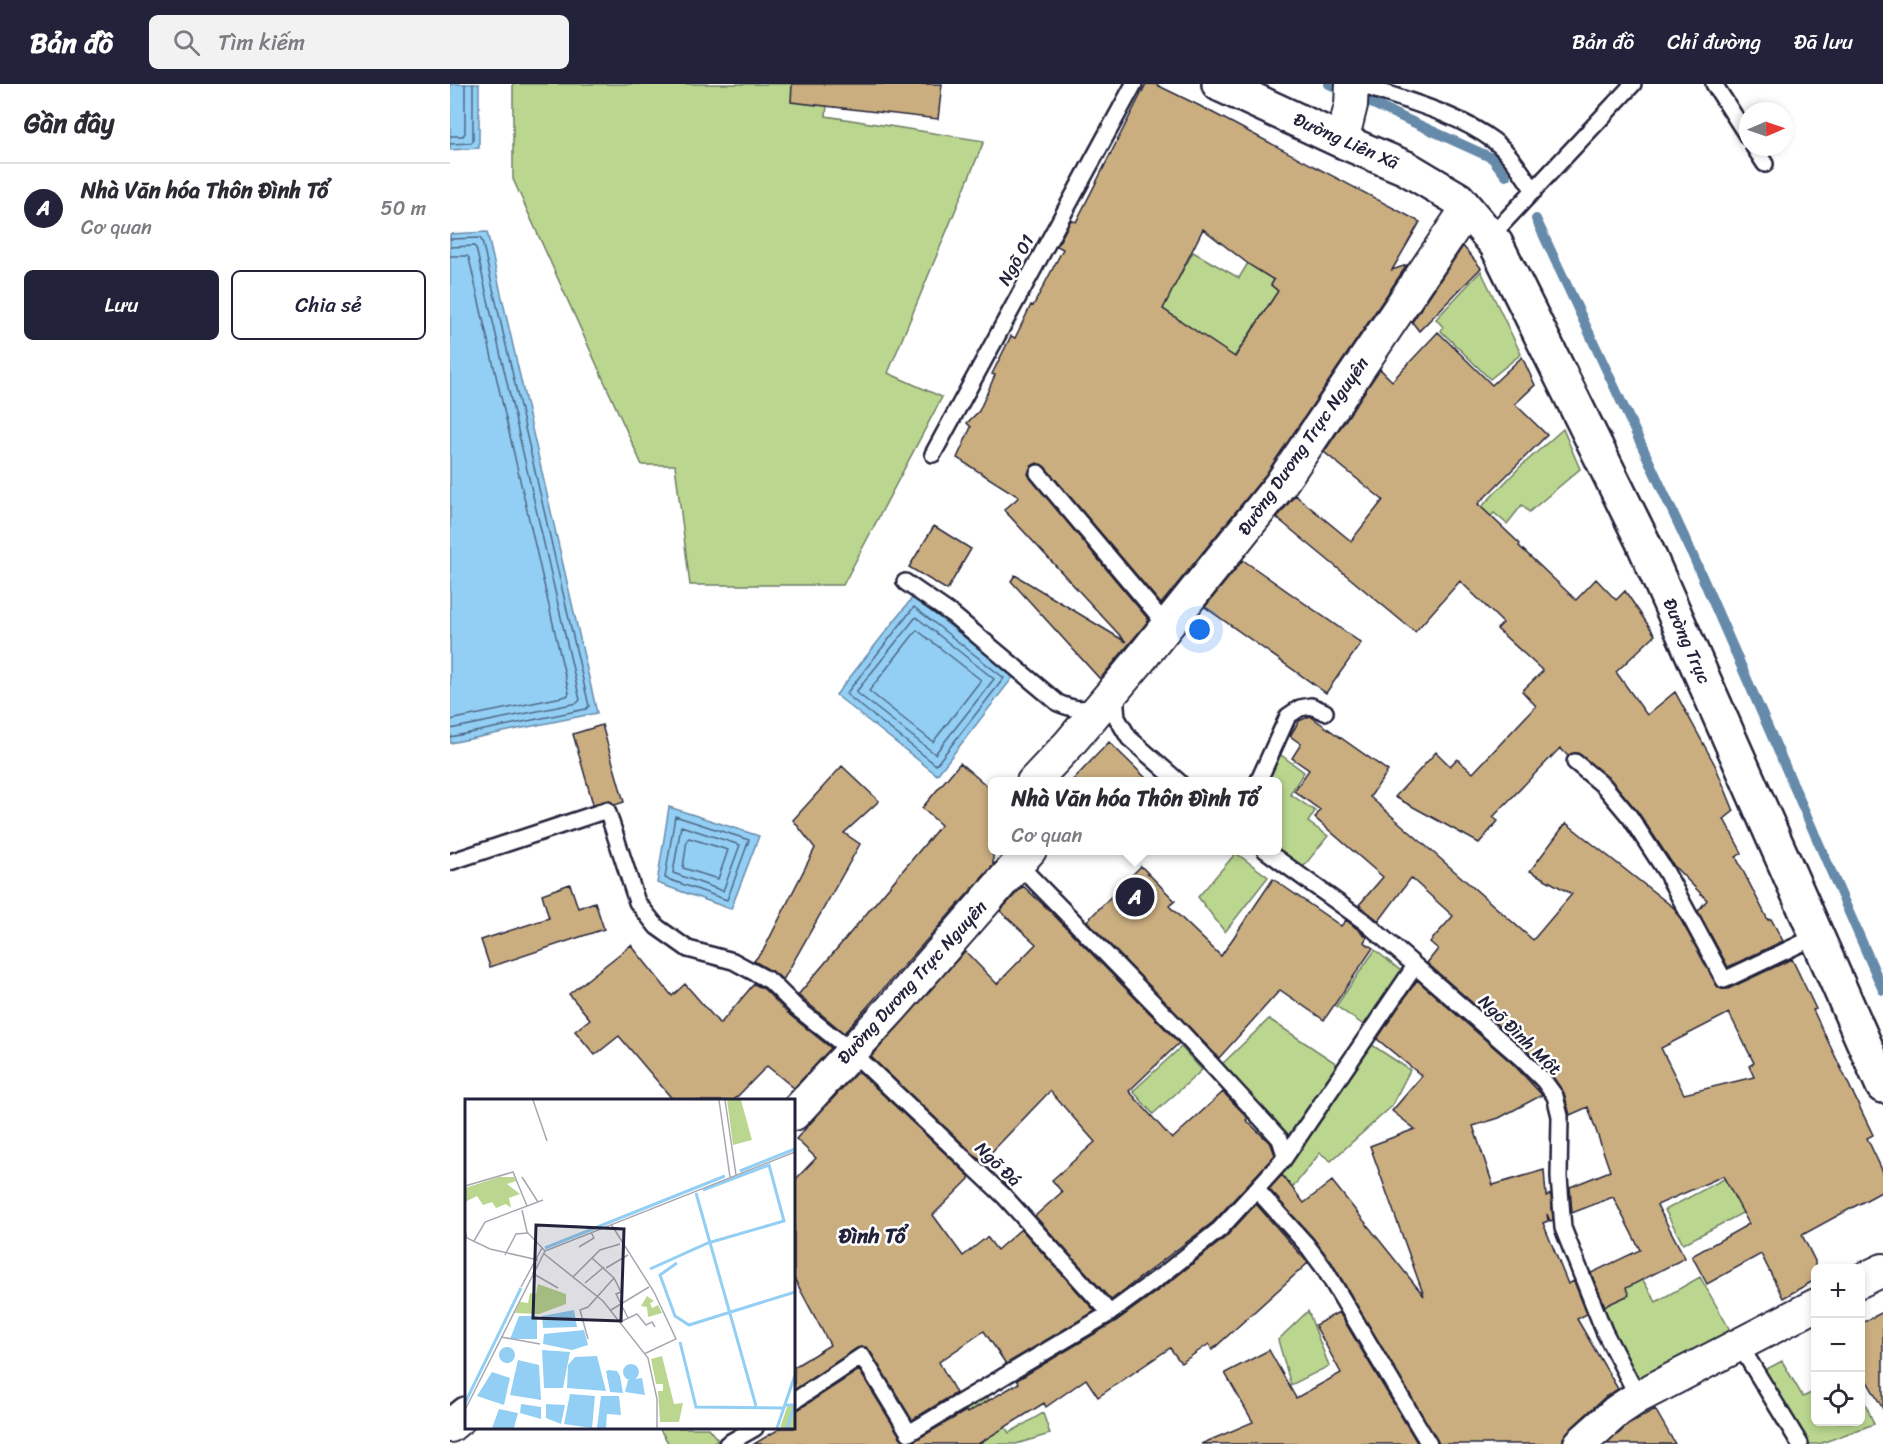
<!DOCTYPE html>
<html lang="vi">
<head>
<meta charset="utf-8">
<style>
	body { margin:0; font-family:Sriracha,sans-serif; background:#f2f2f3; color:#2b2b33 }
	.controls { position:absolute; right:18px; bottom:18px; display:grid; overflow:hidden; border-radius:9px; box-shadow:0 3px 9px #0003 }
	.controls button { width:54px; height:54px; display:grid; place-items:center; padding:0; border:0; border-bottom:2px solid #e1e1e2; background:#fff; color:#2b2b33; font:30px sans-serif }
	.compass { position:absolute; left:1289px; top:18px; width:54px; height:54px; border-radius:50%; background:#fff; box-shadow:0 3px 9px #0003; rotate:88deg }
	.you { position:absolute; left:750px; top:546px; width:21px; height:21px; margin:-15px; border:4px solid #fff; border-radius:50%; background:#1a73e8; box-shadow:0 0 0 9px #1a73e833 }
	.badge { display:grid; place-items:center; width:39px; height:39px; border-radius:50%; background:#22223b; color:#fff; font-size:20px; font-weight:700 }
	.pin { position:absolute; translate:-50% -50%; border:3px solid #fff; box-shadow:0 2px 6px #0006 }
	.popup { position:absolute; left:538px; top:693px; width:294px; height:78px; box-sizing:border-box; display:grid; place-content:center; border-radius:9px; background:#fff; filter:drop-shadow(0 2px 4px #0005); font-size:20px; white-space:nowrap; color:#7c7c81 }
	.popup b { font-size:22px; color:#2b2b33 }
	.popup::after { content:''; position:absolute; left:50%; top:100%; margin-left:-12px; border:12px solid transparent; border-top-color:#fff }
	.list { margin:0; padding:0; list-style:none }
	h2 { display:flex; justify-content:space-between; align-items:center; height:78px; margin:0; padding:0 24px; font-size:26px }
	h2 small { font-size:20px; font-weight:400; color:#7c7c81 }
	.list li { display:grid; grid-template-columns:39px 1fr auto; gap:18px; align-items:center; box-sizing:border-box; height:90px; padding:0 24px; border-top:2px solid #e1e1e2 }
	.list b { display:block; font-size:22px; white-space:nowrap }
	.list p { margin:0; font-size:20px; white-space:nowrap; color:#7c7c81 }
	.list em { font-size:20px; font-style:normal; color:#7c7c81 }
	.actions { display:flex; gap:12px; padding:18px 24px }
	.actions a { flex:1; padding:14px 0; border:2px solid #22223b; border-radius:9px; text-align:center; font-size:21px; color:#22223b }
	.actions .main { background:#22223b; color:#fff }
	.icon { flex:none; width:33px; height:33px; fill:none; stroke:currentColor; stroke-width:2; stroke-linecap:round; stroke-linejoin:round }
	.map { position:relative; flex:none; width:1433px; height:1360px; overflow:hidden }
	header { display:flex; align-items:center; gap:36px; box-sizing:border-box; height:84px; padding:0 30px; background:#22223b; color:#fff }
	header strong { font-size:28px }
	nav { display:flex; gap:33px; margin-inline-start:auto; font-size:21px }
	.search { width:420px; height:54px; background:#f2f2f3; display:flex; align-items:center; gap:15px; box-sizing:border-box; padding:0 21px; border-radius:9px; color:#7c7c81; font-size:22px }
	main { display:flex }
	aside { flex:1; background:#fff }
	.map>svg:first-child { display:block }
	.green { fill:#bbd78f; stroke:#6e7c65; stroke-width:1.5 }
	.water { fill:#93cff4; stroke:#668aaa; stroke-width:1.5 }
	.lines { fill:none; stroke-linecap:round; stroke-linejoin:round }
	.shore { stroke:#4f6785; stroke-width:1.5 }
	.stream { stroke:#668aaa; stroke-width:10 }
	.building { fill:#cbae80; stroke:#22223b; stroke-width:1.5; fill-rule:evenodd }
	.service-casing { stroke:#22223b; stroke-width:20 }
	.minor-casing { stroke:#22223b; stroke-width:36 }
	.tertiary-casing { stroke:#22223b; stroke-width:38 }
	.service { stroke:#fff; stroke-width:15 }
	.minor { stroke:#fff; stroke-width:32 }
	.tertiary { stroke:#fff; stroke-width:33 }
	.labels { text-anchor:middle; stroke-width:5; stroke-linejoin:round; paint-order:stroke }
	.street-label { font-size:18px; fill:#22223b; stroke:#fff }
	.quarter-label { font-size:21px; font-weight:bold; fill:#22223b; stroke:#fff }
	.inset-river { fill:none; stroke:#93cff4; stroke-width:3 }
	.inset-road { fill:none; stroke:#a7a7b1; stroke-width:1.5 }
	.view { fill:#22223b; fill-opacity:0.15; stroke:#22223b; stroke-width:3 }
	.inset-edge { fill:none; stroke:#22223b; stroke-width:3 }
</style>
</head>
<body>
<header>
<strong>Bản đồ</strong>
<div class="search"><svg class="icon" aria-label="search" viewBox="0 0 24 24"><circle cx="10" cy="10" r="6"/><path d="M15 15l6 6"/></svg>Tìm kiếm</div>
<nav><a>Bản đồ</a><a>Chỉ đường</a><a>Đã lưu</a></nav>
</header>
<main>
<aside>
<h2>Gần đây<small></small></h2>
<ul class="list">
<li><span class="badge">A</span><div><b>Nhà Văn hóa Thôn Đình Tổ</b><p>Cơ quan</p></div><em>50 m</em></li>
</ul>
<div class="actions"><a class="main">Lưu</a><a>Chia sẻ</a></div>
</aside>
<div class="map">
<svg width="1433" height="1360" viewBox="0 0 1433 1360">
	<rect width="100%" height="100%" fill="#fff"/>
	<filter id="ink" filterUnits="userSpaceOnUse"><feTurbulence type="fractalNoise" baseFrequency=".0167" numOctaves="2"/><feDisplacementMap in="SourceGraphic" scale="12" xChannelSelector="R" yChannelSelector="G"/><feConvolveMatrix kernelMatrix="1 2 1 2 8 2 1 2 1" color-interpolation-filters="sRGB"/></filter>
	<g filter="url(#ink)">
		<path class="green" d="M63,0H379L376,32L534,57L438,289L492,313L393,501H240L225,381H192L63,95Z
			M743,168L789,194L798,179L824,196L821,201L828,207L784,273L712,224Z
			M1031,187L1071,270L1040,295L991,247L993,243L986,235Z
			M1113,345L1130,385L1079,428L1072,421L1057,440L1044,429L1008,466L1015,440L1069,384Z
			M827,668L854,688L840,710L865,727L858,738L878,752L850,787L828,766V698H814Z
			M786,769L818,793L775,848L748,813Z
			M925,866L951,887L915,942L886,922Z
			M819,935L887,980L839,1059L769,983Z
			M922,961L960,986L941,1023L881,1077L870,1069L831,1118L818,1102L859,1050Z
			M731,963L752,986L703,1030L683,1007Z
			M1287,1088L1304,1123L1233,1160L1215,1126Z
			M1188,1188L1206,1218L1250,1193L1280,1246L1237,1274L1193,1295L1185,1293L1137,1213Z
			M858,1227L879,1282L841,1301L828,1256Z
			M1332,1277L1353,1313L1365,1307L1366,1338H1410L1411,1315L1413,1314L1424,1340L1369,1360H1357L1311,1288Z
			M536,1311L559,1349L593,1329L600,1350L566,1360H527L512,1323Z
			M209,1344H258L268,1356L262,1360H219Z"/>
		<path class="water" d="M0,0H29V64L0,66Z
			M37,148L147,629L0,659V150Z
			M463,513L564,592L487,691L386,611Z
			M219,723L309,752L281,825L207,799Z"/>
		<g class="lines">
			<path class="shore" d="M0,52H13L15,49V0
				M0,60L21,59L23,57V0
				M0,155L30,154L32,157L139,622L136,625L0,653
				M0,163L24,162L26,164L130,616L127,619L0,645
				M0,172H17L19,174L119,609L117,612L0,636
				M464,523L554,594L486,681L396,610Z
				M466,533L544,595L485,670L406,608Z
				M467,546L531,596L483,658L419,607Z
				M225,732L299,756L277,816L215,794Z
				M231,742L290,761L273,807L223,789Z
				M239,754L278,766L268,795L233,784L237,756Z"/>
			<path class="stream" d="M879,0L1042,74L1056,92
				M1086,135L1240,465L1433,906"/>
		</g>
		<path class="building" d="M342,0H492L488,35L341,18Z
			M696,0H705L748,21L970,138L942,186L957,181L934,215L816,390L711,520L595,383L587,379L581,382L578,390L581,395L699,536L650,595L561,497L565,491L676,558L554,426L569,413L507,374L521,343L517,339L529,327L545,291L542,290L561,252L565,254L581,221L583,222L613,165L607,162L621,136L626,138ZM753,145L801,182L824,196L821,201L828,207L785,273L713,225Z
			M1013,162L1031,184L969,247L962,238Z
			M988,248L1042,301L1072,273L1085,301L1065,320L1097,351L1028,420L1070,460L1069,462L1126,516L1146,495L1166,516L1175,507L1205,551L1166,588L1197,631L1225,608L1265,681L1284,727L1274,735L1292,769L1286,773L1318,836L1321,835L1333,857L1278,883L1248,827L1257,816L1224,782L1188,728L1161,696L1127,669L1118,672L1110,664L1043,733L1048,737L1029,759L945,713L986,668L1000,682L1007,675L1023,689L1086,622L1072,607L1093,587L1047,545L1053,539L1010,497L965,548L827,434L845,411L901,457L933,416L874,368L930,285L942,297Z
			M484,442L521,465L497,506L459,483Z
			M793,476L911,559L876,609L755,523Z
			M860,632L938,687L920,713L1083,856L1122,810L1080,787L1116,739L1224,824L1269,904L1278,905L1342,875L1366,925L1363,926L1423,1051L1417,1054L1433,1088V1107L1352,1151L1365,1177V1196L1333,1214L1311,1170L1257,1200L1242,1172L1299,1140L1273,1092L1207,1121L1235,1174L1176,1204L1179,1211L1155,1222L1141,1189L1190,1166L1163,1113L1122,1129L1120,1103L1160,1087L1138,1023L1120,1031L1114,1009L1101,990L1077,967L977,879L988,865L980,858L1003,832L961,794L929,837L909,821L933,793L865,734L870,726L844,707L859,686L842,674L851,660L840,652L849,637ZM1279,929L1304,979L1299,982L1304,993L1234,1010L1211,964Z
			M152,641L174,718L165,721L158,716L143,720L123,650Z
			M659,658L700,698H621Z
			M510,679L543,707V781L546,778L394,949L348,911L491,741L472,724Z
			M392,682L429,717L394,749L410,760L333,896L325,889L304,877L314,865L365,764L343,736Z
			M691,782L725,817L719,822L771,872L823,795L891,842L896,836L917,853L914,858L923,864L874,936L830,906L769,974L637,837Z
			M120,800L128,824L145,818L154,845L40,883L31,856L99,834L92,810Z
			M573,802L599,826L729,959L679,1007L722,1055L773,1008L798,1034L796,1036L821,1060L825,1071L763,1138L661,1216L585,1132L612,1108L602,1096L645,1058L600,1007L532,1078L421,973L515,867L547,900L586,860L550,827Z
			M181,861L222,912L235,900L270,940L304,900L314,905L341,932L381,964L344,1004L317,982L283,1017H224L169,952L145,971L125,947L140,935L119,910Z
			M967,896L1064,981L1092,1011L1049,1034L1023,1042L1043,1101L1094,1086L1096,1112L1101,1110L1103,1136L1100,1137L1097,1130L1098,1137L1093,1139L1118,1200L1124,1197L1137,1230L1127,1235L1168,1305L1155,1313L1118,1347L1113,1354V1360H989L882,1179L863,1154L819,1105L832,1091L854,1119L882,1097L974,1212L920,1062L965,1045L942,1027L972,992L927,955Z
			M408,987L519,1092V1095L483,1131L513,1172L537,1153L547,1166L571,1145L645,1227L556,1280L534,1247L489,1278L506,1309L462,1336L420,1267L416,1263L407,1264L344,1306V1283L380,1261L344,1194V1097L366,1074L346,1055Z
			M806,1120L858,1179L762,1266L759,1260L731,1279L720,1264L648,1313L636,1295L596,1323L594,1319L528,1360H304L331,1344H344V1335L346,1333L344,1327L349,1325L409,1286L451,1354L459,1359L464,1357L516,1327L517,1329L569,1299L567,1296L666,1237L721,1197L776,1153Z
			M889,1228L968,1360H751L803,1338L775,1289L819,1266L846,1314L891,1289L865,1241Z
			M1433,1228V1325L1410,1285V1240Z
			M1205,1325L1225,1360H1157L1178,1341Z"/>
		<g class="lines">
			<defs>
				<path id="service" d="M908,0C953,16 1005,28 1044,57C1060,69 1073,90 1084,107
					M1264,0L1298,53
					M1304,63L1315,80
					M1040,153L1183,0
					M483,370L684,0
					M588,389L717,542
					M455,498L503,531L608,619C622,625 633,627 648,622
					M665,610L667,634L679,654L729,698
					M1125,678L1154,702L1180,733L1216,788L1274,896L1367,852
					M808,698L838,632L850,624L861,622L875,628
					M815,766L915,838L1071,974L1094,997L1105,1012L1110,1032L1109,1093L1113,1144L1154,1247L1188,1313
					M0,778L157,726L187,818L207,843L238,865L283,877L320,897L347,924L401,967L554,1112L660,1229
					M568,780L723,939L830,1055L835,1071L833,1076
					M807,1106L856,1160L874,1184L979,1360
					M1289,1260L1350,1360
					M344,1317L412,1272L459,1349L660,1229L715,1189L770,1145L833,1076L965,882
					M277,1360L305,1344"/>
				<path id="minor" d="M892,57L901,21L902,0
					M583,698L618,661L688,578L830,401L1016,126
					M344,1030L442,924L580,766
					M1410,1197L1433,1186
					M0,1342L16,1329
					M1130,1360L1167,1327L1188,1313L1366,1221"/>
				<path id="tertiary" d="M769,0L892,57L956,84L1008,115L1046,160L1192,456L1433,1002"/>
			</defs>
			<use href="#service" class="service-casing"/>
			<use href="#minor" class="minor-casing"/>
			<use href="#tertiary" class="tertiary-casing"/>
			<use href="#service" class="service"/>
			<use href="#minor" class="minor"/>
			<use href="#tertiary" class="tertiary"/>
		</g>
	</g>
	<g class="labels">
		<g class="street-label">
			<text transform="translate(896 57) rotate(24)" y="6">Đường Liên Xã</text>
			<text transform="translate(566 176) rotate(-61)" y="6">Ngõ 01</text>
			<text transform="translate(853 362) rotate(-55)" y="6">Đường Dương Trực Nguyên</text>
			<text transform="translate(1237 557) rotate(66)" y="6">Đường Trục</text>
			<text transform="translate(462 898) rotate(-48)" y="6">Đường Dương Trực Nguyên</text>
			<text transform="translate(1070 951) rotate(44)" y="6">Ngõ Đình Một</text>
			<text transform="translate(548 1080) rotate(44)" y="6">Ngõ Đá</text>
		</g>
		<g class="quarter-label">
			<text x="422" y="1159">Đình Tổ</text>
		</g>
	</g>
	<g transform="translate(15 1015)">
		<rect width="330" height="330" fill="#fff"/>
		<path d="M262,1H276L287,41L268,46ZM34,78H49L51,82L42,85L55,95L44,99L46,109L41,105L31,109L27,103L18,106L12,97L0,103V89ZM73,185L101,195V205L74,215L50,214L55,203L63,204L65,194L71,195ZM182,197L189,202L185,204L187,209L193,206L197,214L183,218L182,208L176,207ZM197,257L209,305L218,304L214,323H195L193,292H198V285H191L186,260ZM323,305H330V329H315Z" fill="#bbd78f"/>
		<path d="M109,211L112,228L78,229L77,217ZM54,217H72V240H45ZM119,231L123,246L107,251L78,245L79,235ZM34 256a8 8 0 1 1 16 0a8 8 0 1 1-16 0ZM77,251L105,253L98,289H79ZM132,257L141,292L102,289L103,266L110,258ZM53,261L74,266L76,301L45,296ZM158 273a8 8 0 1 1 16 0a8 8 0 1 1-16 0ZM144,271L152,272L155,277L158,294L145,293L141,272ZM27,273L45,279L39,306L12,297ZM177,279L180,296L160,293L163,281ZM105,295L130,297L127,329L99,325ZM136,297H154L156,316L142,315L141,329H132ZM56,305L76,308V320L55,314ZM81,305L100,306L96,325L81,319ZM34,310L53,314L49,329H27Z" fill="#93cff4"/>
		<path class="inset-river" d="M275,72L330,50M231,94L291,307M80,149L260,77M212,164L195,176L210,217L224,226L330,193M185,170L243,144L319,122L304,66L238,91M215,243L231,308L318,309M0,304L56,189M320,306H330L322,329M312,329L330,276"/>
		<path class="inset-road" d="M68,1L82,42M254,1L265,78M260,1L271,76M57,78L73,103M0,87L48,73L62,107M57,111L62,133L80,152M146,125L189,193L211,240L179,255M0,132L2,139L25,150L73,161M9,142L20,123L78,101M114,148L129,139L126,133M78,154L138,202L183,259L192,300V329M40,156L51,135L63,134M127,159L149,179L156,193L151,195L163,219M141,169L163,156M67,174L93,189M108,178L135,151L155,145M120,184L139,168M56,188L77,149M146,211L184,188M155,223L172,215L181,226L187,223L190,228M36,238L75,245M123,240L115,211L123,208L149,179M0,311L80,152L330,53"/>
		<path class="view" d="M71,126L159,130L156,222L68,219Z"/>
		<rect width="330" height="330" class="inset-edge"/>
	</g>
</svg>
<div class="controls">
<button>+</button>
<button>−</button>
<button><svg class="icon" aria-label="locate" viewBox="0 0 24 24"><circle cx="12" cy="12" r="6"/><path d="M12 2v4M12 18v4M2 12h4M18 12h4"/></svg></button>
</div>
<svg class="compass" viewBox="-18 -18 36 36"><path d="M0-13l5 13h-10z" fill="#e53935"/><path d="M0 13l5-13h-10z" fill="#7c7c81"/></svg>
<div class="you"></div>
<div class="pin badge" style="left:685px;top:813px">A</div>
<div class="popup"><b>Nhà Văn hóa Thôn Đình Tổ</b>Cơ quan</div>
</div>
</main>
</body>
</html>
